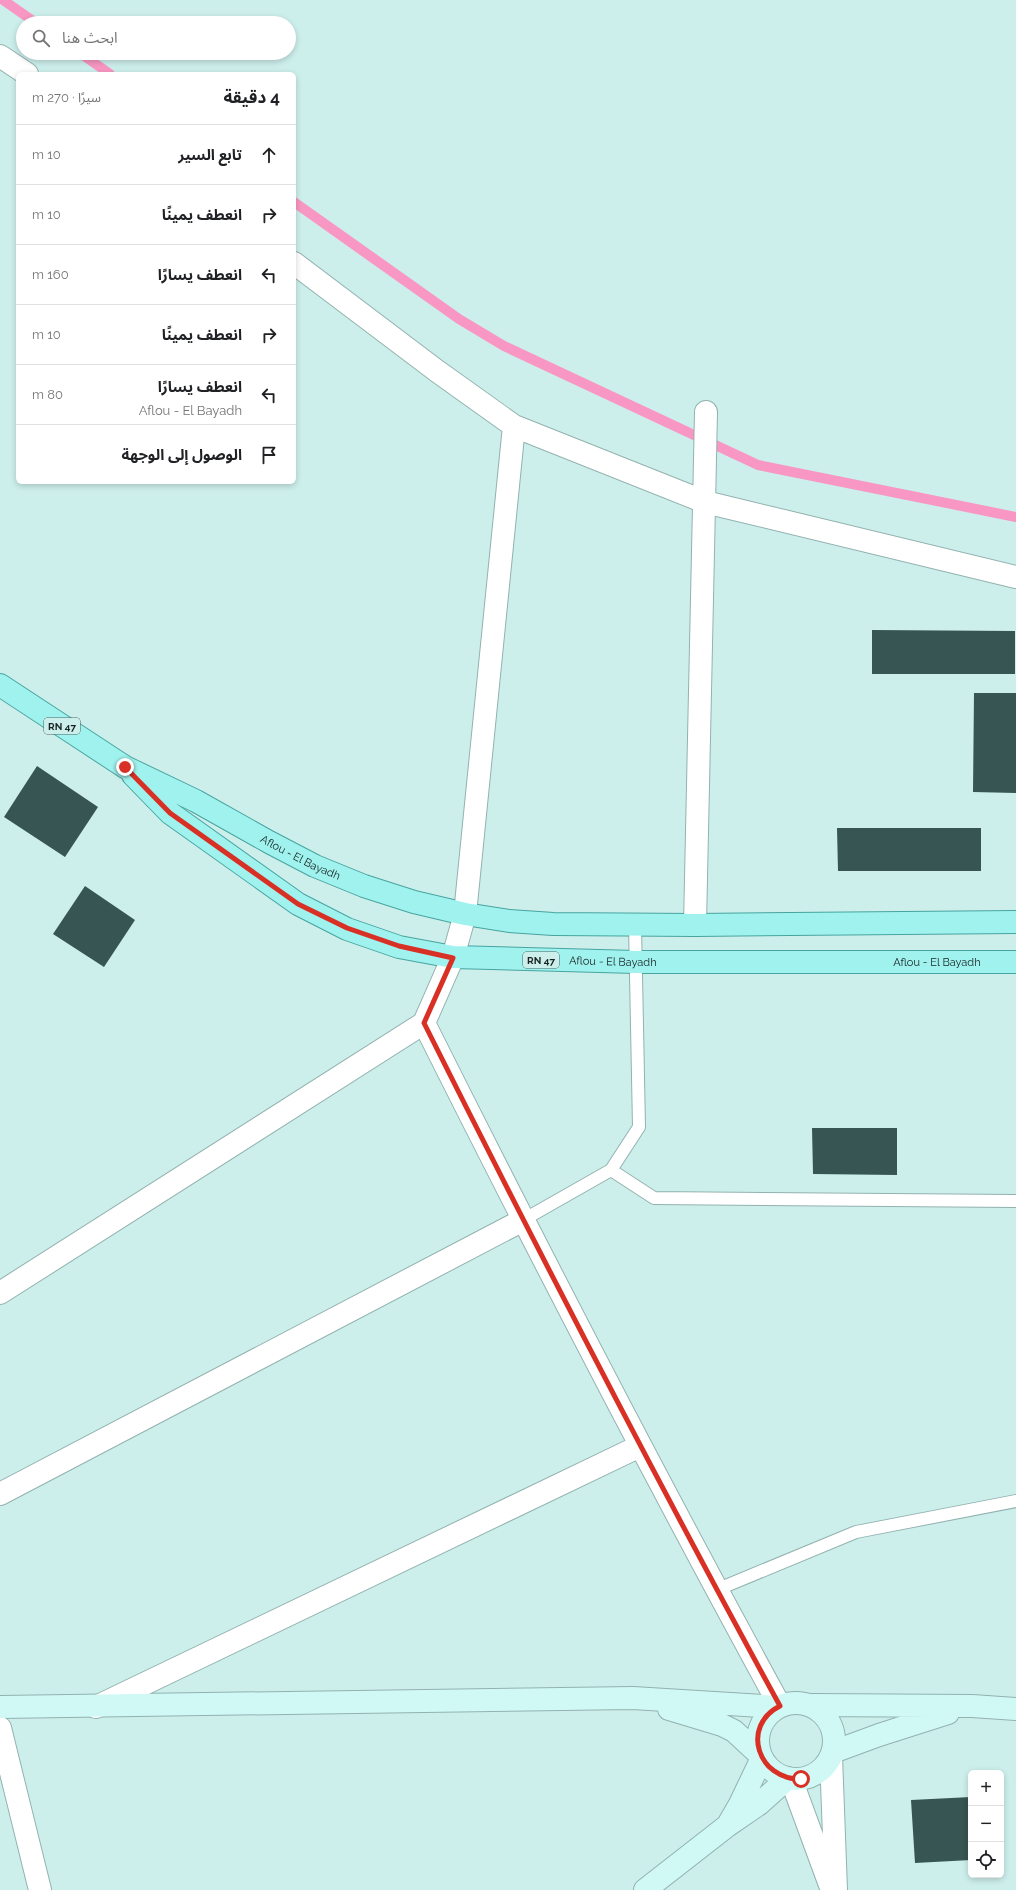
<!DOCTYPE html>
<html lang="ar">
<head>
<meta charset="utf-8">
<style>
	body { margin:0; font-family:Raleway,"Noto Sans Arabic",sans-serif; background:#f2f2f2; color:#202124; direction:rtl }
	.controls { position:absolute; right:12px; bottom:12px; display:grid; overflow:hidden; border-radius:6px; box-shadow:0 2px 6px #0003 }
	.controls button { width:36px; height:36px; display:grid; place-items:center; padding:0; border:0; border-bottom:1px solid #e0e0e0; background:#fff; color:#202124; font:20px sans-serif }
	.stop { position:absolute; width:12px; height:12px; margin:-9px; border:3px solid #d93025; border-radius:50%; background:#fff }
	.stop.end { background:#d93025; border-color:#fff; box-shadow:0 1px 4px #0008 }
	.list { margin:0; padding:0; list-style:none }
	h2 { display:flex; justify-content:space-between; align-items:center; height:52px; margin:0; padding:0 16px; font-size:17px }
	h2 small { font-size:13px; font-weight:400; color:#757577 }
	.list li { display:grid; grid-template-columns:26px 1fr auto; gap:12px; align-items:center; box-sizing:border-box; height:60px; padding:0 16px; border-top:1px solid #e0e0e0 }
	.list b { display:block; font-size:15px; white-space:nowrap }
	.list p { margin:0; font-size:13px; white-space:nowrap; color:#757577 }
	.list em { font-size:13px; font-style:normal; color:#757577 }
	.icon { flex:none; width:22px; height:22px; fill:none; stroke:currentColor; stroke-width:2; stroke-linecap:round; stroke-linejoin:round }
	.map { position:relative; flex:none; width:1016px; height:1890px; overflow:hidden; direction:ltr }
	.search { position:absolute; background:#fff; box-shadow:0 2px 6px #0003; left:16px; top:16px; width:280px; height:44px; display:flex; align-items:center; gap:10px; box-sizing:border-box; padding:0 14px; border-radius:22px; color:#757577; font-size:15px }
	.panel { position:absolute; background:#fff; box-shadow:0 2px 6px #0003; left:16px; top:72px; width:280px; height:412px; border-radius:6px; direction:rtl }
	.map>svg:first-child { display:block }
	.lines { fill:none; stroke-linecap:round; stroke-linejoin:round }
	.stream { stroke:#f897c3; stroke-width:10 }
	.building { fill:#375552 }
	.lane-casing { stroke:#92b2af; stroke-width:14 }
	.street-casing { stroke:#92b2af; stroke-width:24 }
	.secondary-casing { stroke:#92b2af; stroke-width:24 }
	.primary-casing { stroke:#47a49f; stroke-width:24 }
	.lane { stroke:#fff; stroke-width:12 }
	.street { stroke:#fff; stroke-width:22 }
	.secondary { stroke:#d0f9f6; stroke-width:22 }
	.primary { stroke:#a0f2ee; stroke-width:22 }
	.route { stroke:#d93025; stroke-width:5 }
	.labels { text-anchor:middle; stroke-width:4; stroke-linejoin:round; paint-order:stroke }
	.shield { fill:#cdefec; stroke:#4e605f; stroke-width:1 }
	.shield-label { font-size:10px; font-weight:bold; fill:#172322 }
	.street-label { font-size:11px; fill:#172322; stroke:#cdefec }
</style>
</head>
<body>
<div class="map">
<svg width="1016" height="1890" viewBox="0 0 1016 1890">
	<rect width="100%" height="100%" fill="#cdefec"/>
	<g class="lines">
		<path class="stream" d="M3,0L36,23
			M80,53L110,74
			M294,202L459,319L504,346L758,465L1016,517"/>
	</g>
	<path class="building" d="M872,630L1015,631V674H872Z
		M974,693H1016V793L973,792Z
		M37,766L98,807L65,857L4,817Z
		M837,828H981V871H838Z
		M85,886L135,920L104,967L53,934Z
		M812,1128H897V1175L813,1174Z
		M971,1797V1860L915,1863L911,1800Z"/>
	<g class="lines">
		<defs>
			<path id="lane" d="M611,1170L654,1198L1016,1201
				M523,1220L611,1170L639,1127L635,925
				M716,1590L856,1532L1016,1501"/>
			<path id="street" d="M0,56L27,74
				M294,263L437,371L514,426L705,502L1016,577
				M514,426L465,914L453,957L424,1023C539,1253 657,1481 780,1706
				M695,925L706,412
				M0,1293L424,1023
				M0,1494L523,1220
				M96,1707L640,1446
				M0,1728L40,1890
				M831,1756L836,1890
				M791,1779L830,1885"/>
			<path id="secondary" d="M758 1741a38 38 0 1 1 76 0a38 38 0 1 1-76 0Z
				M811,1705L972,1706L1016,1709
				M0,1707L633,1698L778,1707
				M669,1709L722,1725L734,1731L761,1756
				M833,1752L879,1735L948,1713
				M729,1823L740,1804L762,1758
				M645,1890L727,1826L759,1804L788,1778"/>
			<g id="primary">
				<path id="s1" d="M0,685L125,767L196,801L269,842L315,866L364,886L414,902L465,914L509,921L553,924L695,925L1016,922"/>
				<path id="s2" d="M133,775L170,813L298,904L347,929L399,947L453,957L636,962H1016"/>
			</g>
		</defs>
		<use href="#lane" class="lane-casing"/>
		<use href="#street" class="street-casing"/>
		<use href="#secondary" class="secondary-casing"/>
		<use href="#primary" class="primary-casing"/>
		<use href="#lane" class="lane"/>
		<use href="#street" class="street"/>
		<use href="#secondary" class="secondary"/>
		<use href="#primary" class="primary"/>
	</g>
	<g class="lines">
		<path class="route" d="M125,767L170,813L298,904L347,928L399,946L453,958L424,1023C539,1253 657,1481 780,1706C740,1726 758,1780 801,1779"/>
	</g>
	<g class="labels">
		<g class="shield">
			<rect x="44" y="718" width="36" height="16" rx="3"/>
			<rect x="523" y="952" width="36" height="16" rx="3"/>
		</g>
		<g class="shield-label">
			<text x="62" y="730">RN 47</text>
			<text x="541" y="964">RN 47</text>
		</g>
		<g class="street-label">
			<text dy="4" stroke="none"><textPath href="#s1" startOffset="347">Aflou - El Bayadh</textPath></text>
			<text dy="4" stroke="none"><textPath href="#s2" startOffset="535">Aflou - El Bayadh</textPath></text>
			<text dy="4" stroke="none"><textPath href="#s2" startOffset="859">Aflou - El Bayadh</textPath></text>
		</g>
	</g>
</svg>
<div class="controls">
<button>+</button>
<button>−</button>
<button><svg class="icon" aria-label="locate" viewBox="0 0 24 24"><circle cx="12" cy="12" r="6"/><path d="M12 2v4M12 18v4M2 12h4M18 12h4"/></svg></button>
</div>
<div class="stop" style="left:801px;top:1779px"></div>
<div class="stop end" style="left:125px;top:767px"></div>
<div class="search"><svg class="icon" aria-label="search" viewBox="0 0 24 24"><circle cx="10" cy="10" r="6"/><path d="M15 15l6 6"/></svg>ابحث هنا</div>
<section class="panel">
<h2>4 دقيقة<small>سيرًا · 270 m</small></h2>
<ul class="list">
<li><svg class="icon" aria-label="ahead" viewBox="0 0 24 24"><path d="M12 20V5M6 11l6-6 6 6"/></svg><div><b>تابع السير</b></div><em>10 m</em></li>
<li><svg class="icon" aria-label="right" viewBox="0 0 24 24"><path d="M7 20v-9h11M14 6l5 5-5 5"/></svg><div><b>انعطف يمينًا</b></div><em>10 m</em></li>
<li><svg class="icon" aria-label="left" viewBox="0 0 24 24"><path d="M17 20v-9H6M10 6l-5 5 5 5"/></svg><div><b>انعطف يسارًا</b></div><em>160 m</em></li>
<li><svg class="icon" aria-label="right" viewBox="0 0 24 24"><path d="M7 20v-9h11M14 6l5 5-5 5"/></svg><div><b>انعطف يمينًا</b></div><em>10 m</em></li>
<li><svg class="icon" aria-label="left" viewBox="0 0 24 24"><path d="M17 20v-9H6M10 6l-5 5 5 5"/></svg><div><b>انعطف يسارًا</b><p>Aflou - El Bayadh</p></div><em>80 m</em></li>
<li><svg class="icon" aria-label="arrive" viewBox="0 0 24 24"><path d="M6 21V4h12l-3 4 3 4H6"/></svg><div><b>الوصول إلى الوجهة</b></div></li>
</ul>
</section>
</div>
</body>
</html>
